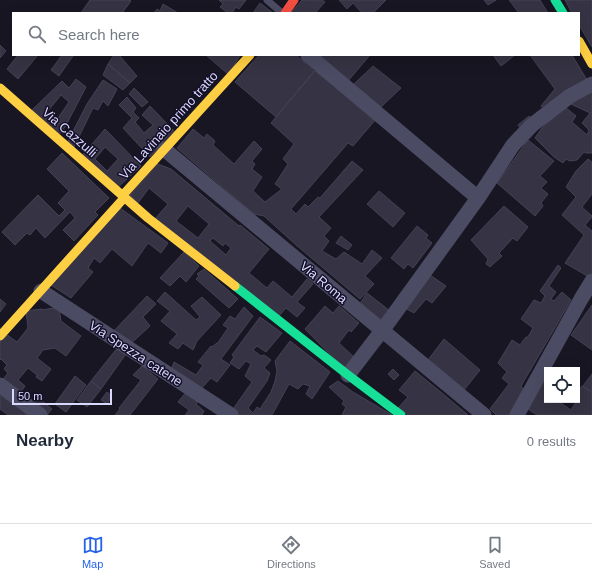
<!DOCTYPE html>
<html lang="en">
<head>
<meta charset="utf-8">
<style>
	body { margin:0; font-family:Arial,sans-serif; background:#f6f6f7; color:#1f2937 }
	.controls { position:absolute; right:12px; bottom:12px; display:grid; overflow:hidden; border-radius:0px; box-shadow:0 4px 16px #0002 }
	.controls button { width:36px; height:36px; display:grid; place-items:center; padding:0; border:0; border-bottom:1px solid #e0e1e3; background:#fff; color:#1f2937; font:20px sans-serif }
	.scale { position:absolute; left:12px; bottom:10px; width:100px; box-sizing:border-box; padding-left:4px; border:2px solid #dbd8fe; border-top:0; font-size:11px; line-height:14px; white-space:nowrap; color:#dbd8fe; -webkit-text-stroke:3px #141028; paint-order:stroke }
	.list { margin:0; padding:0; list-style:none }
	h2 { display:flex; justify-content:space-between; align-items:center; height:52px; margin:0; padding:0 16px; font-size:17px }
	h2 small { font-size:13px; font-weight:400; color:#747a83 }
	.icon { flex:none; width:22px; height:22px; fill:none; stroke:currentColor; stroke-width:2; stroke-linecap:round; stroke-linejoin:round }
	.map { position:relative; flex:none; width:592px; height:415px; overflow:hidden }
	.search { position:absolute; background:#fff; box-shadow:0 4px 16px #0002; left:12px; right:12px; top:12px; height:44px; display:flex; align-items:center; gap:10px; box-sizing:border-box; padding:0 14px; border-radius:0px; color:#747a83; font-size:15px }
	.sheet { height:108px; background:#fff }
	nav { display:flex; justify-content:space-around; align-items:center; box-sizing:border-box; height:56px; border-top:1px solid #e0e1e3; background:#fff; font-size:11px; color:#747a83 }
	nav a { display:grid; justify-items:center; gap:2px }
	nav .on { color:#2563eb }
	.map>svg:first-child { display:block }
	.building { fill:#363444; stroke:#454155; fill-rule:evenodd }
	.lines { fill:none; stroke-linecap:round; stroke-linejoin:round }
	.lane { stroke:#4b4b63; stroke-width:7 }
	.street { stroke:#4b4b63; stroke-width:15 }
	.fast { stroke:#16e098; stroke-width:9 }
	.slow { stroke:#ffcf43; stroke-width:9 }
	.jam { stroke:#f24e42; stroke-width:9 }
	.labels { text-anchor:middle; stroke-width:3; stroke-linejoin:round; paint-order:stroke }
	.street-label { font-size:13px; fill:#dbd8fe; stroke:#141028 }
</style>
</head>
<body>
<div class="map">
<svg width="592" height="415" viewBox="0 0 592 415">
	<rect width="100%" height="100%" fill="#181622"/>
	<path class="building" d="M90,0H130L131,1L122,13H81Z
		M219,0H246L239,9L236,7L232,13H228L220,7L223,4Z
		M302,0H322L325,2L315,13H291Z
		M339,0H386L373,13H362L353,3L347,9Z
		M484,0H496L488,5Z
		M509,0H540L548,13H519Z
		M565,0H592V47L579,25V13H572Z
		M260,3L273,13H253Z
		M163,4L178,13H154L157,9L160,11Z
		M0,45L6,51L0,58Z
		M18,55H38L18,79L7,69Z
		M62,55H71L73,56L59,76L51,70Z
		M114,55H119L137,76L130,83L108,64Z
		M206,55H240L229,75Z
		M259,55H296L314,71L276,117L235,82Z
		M318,55H370L348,81Z
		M493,55H515L501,66Z
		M530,55H572L587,80L549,112L541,106L555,89Z
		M108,64L130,83L123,90L103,75Z
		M373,66L401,88L380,108L353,85Z
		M315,71L377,118L353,146L348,143L291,209L296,214L305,204L308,207L318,197L320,198L352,161L363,170L319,217L331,228L324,236L329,241L322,251L336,259L344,252L362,264L372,250L382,258L365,276L374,284L360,299L296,245L264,216L254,214L177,148L193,129L204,138L207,134L215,141L213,145L234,164L254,141L262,149L252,161L255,164L252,169L262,177L253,191L265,202L282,189L275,184L288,164L283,159L294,144L271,123Z
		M76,79L86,87L65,127L57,137L30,112L62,81L69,88ZM61,95L69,102L56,121L47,112Z
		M103,80L117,89L108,106L103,101L98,110L93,108L72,151L66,145L87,104Z
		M134,88L148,102L142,107L129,94Z
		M592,91V153H586L584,152L577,160L570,161L566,159L563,163L554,157L535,138L542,128L565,107L576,116L572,122L587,135L589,130L582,123L590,113L571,104L579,97Z
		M127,97L136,108L133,112L139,118L135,122L144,133L153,125L142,115L150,106L175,132L150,157L123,128L132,118L119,105Z
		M529,116L533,121L522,131L518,125Z
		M105,129L141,166L116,189L80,158ZM105,147L118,159L107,171L95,159Z
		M528,140L554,161L540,176L547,182L541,188L548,194L541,203L543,206L535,216L497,183Z
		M62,153L109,198L95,212L98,215L74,241L63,230L75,218L70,212L45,238L36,228L30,235L27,233L15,245L2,232L38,195L59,216L65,210L58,203L69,191L47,169Z
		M588,159L592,162V194L582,207L592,216V217L585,225L592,231V272L589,277L565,263L584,235L562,215L576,197L566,187L576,171Z
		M158,164L171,169L239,226L240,225L269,249L249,273L267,288L273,281L292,297L307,279L313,284L297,302L305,308L297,317L286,308L277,318L154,220L168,204L149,188L138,203L130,195ZM188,206L209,224L198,238L176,221ZM213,238L223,246L225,243L231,248L226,255L210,241Z
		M379,191L405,213L393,227L367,204Z
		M504,206L528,227L517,241L513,238L499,253L502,256L490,267L486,264L488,259L471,240Z
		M120,208L168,243L161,253L148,243L132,266L112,249L100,263L94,258L88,268L93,272L71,298L51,285Z
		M417,226L428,235L426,238L432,243L413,268L408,264L404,269L391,258Z
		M341,236L352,245L348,250L336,243Z
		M184,252L199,266L186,282L180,276L170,286L160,278Z
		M558,265L561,268L549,286L556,292L551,299L554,301L562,292L571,300L552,333L521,386L525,392L509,415H496L490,409L509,384L502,378L507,372L498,363L512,340L520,345L526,337H528L533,328L521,319L534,300L541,303L545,296L540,291Z
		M204,269L238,299L229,308L196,279L199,276L197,274Z
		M427,273L446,286L432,303L426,299L414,313L403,307Z
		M165,292L196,320L200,317L191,306L202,297L221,315L197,341L193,350L183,343L178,349L169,343L177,334L161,321L170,311L157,301Z
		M367,293L390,311L382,322L359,305Z
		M147,296L156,304L143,317L150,326L127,347L111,334Z
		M0,299L6,304L0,312Z
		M592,305V350L571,335Z
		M325,306L333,313L339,306L359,323L351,332L349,330L339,343L356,359L346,371L305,329Z
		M59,307L61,321L81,336L66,356L55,348L43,350L37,358L51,369L42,381L36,377L37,375L28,368L18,380L25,386L21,392L1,382L8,373L4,369L7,365L1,359L0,360V341L6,334L17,342L28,328L26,311L42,309V310Z
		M244,307L253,316L221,359L230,365L217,382L211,378L199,391L170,373L174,362L196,375L203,365L198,362L211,346L212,347L217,343V344L228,328L223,325L230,316L235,319Z
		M260,317L282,333L266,352L257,346L253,350L261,356L264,355L271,360L264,368L270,373L267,381L248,408L253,413L257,407L260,409L271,392L275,381L277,371L275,361L290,341L330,372L312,399L306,394L310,386L303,384L298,389L289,384L272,415H235L231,412L252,382L245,376L251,364L246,361L239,369L230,363L234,357L232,355Z
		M444,339L480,370L464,390L428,360Z
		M118,347L126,354L101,389L91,381Z
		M142,366L158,379L130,415H115L120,409L119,408L141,380L133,375Z
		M393,369L399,375L394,380L388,374Z
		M415,371L442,393L468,415H408L398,408L408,397L399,390Z
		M547,372V400H559L558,401L571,410L576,402L574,400H577V392L582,386L592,393V415H537L525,407Z
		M592,374V392L583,386Z
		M75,376L86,385L66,412L55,404Z
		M91,381L101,389L87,407L77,400Z
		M338,381L353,392L392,415H342L346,407L342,404L344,401L329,387Z
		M187,391L200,399L196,404L204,411L202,415H185L189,410L178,402Z
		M107,392L112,396L107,404L101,400Z
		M0,395L29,415H8L0,409Z
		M37,397L52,409L47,415H43L31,405Z"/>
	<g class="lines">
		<path class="lane" d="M267,0L282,13"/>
		<path class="street" d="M308,55L478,198
			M164,149L484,415
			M41,291L231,415
			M348,375L387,324L478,198L513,145L532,125L570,96L592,84
			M0,385L40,415
			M517,415L581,299L592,281"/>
		<path class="fast" d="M555,0L563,13
			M235,286L348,375L401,415"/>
		<path class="slow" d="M579,41L592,64
			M0,88L148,218L235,286
			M122,196L250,55
			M0,336L124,198"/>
		<path class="jam" d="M285,13L294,0"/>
	</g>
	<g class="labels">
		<g class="street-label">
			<text transform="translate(168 125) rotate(-48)" y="5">Via Lavinaio primo tratto</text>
			<text transform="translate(70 132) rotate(41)" y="5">Via Cazzulli</text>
			<text transform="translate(324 282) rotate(40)" y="5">Via Roma</text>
			<text transform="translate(136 353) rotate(33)" y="5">Via Spezza catene</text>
		</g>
	</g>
</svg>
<div class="controls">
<button><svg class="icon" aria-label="locate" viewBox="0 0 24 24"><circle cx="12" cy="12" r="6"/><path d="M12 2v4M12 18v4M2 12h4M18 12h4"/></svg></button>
</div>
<div class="scale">50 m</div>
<div class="search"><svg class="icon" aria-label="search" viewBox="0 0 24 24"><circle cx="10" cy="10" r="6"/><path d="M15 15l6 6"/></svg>Search here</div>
</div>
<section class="sheet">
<h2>Nearby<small>0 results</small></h2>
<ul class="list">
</ul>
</section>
<nav>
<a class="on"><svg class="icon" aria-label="map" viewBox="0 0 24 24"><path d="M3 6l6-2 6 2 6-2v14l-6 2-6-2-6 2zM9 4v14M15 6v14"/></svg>Map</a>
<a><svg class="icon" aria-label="directions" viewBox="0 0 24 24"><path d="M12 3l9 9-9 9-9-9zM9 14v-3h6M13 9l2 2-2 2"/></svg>Directions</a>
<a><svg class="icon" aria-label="saved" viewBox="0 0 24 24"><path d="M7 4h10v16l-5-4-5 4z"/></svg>Saved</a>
</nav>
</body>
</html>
